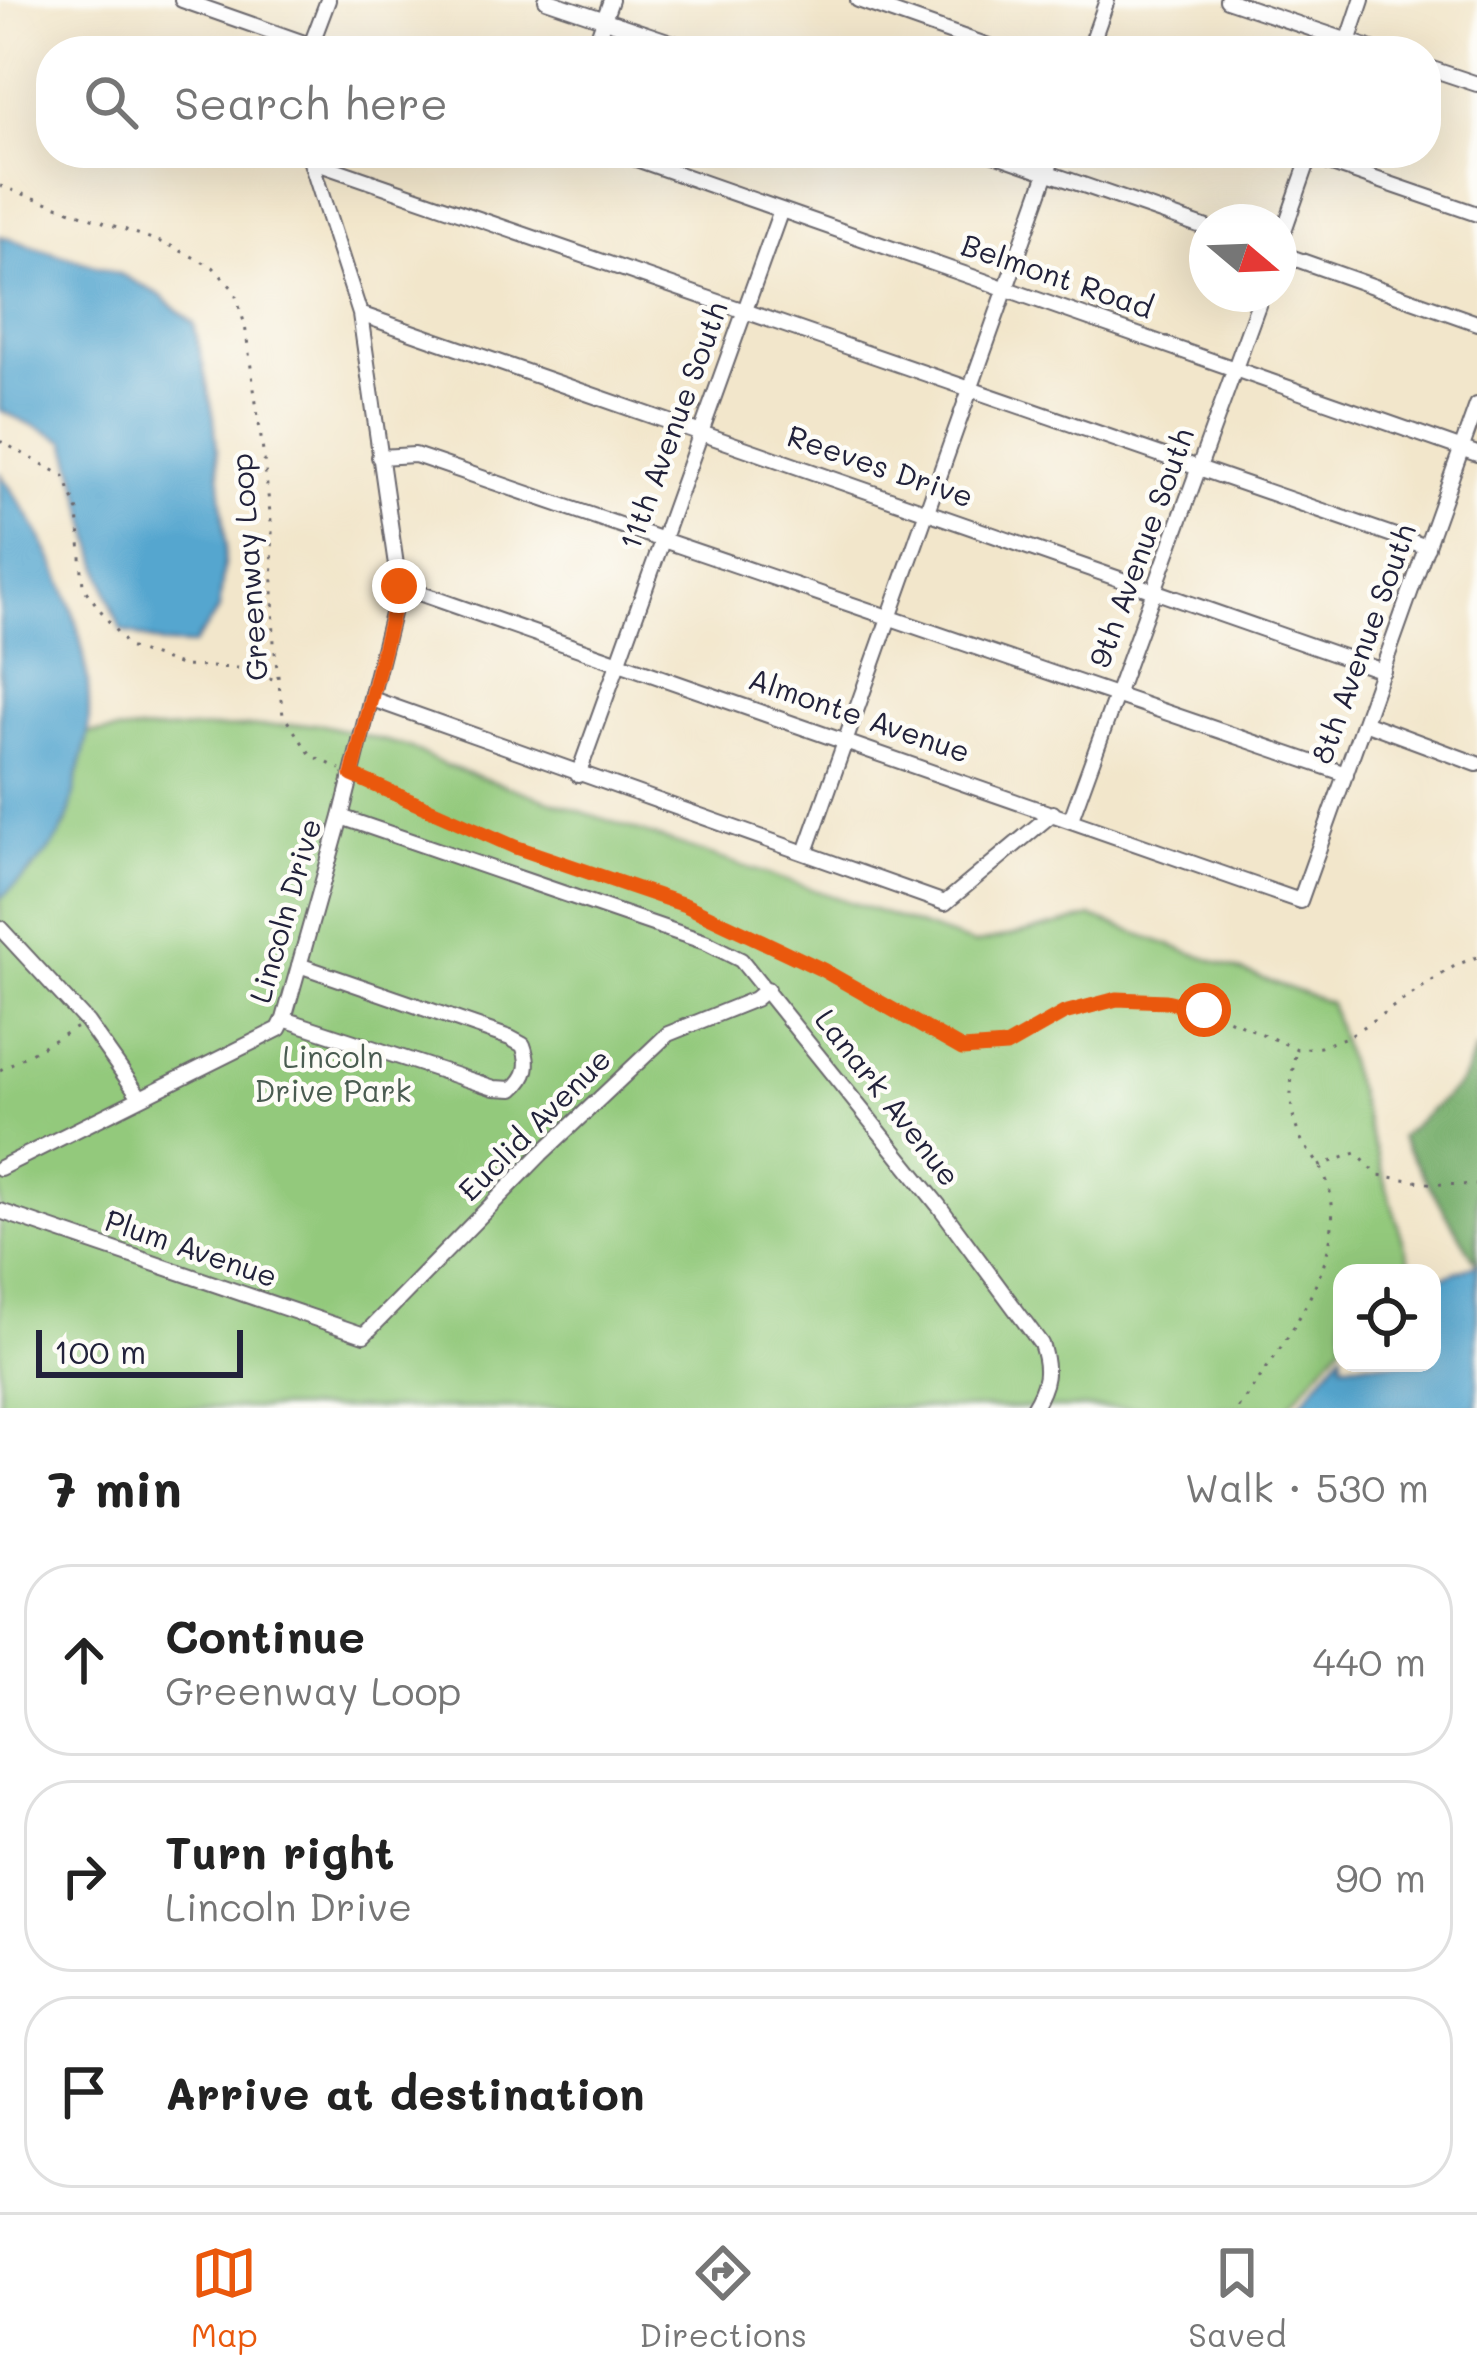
<!DOCTYPE html>
<html lang="en">
<head>
<meta charset="utf-8">
<style>
	body { margin:0; font-family:Mali,sans-serif; background:#f6f6f6; color:#222 }
	.controls { position:absolute; right:36px; bottom:36px; display:grid; overflow:hidden; border-radius:24px; box-shadow:0 12px 48px #0002 }
	.controls button { width:108px; height:108px; display:grid; place-items:center; padding:0; border:0; border-bottom:3px solid #e0e0e0; background:#fff; color:#222; font:60px sans-serif }
	.compass { position:absolute; left:1189px; top:204px; width:108px; height:108px; border-radius:50%; background:#fff; box-shadow:0 12px 48px #0002; rotate:109deg }
	.scale { position:absolute; left:36px; bottom:30px; width:207px; box-sizing:border-box; padding-left:12px; border:6px solid #22223b; border-top:0; font-size:33px; line-height:42px; white-space:nowrap; color:#22223b; -webkit-text-stroke:9px #fdfcf7; paint-order:stroke }
	.stop { position:absolute; width:36px; height:36px; margin:-27px; border:9px solid #ea580c; border-radius:50%; background:#fff }
	.stop.end { background:#ea580c; border-color:#fff; box-shadow:0 3px 12px #0008 }
	.list { margin:0; padding:0; list-style:none }
	h2 { display:flex; justify-content:space-between; align-items:center; height:156px; margin:0; padding:0 48px; font-size:51px }
	h2 small { font-size:39px; font-weight:400; color:#767676 }
	.list li { display:grid; grid-template-columns:78px 1fr auto; gap:36px; align-items:center; box-sizing:border-box; height:192px; margin:0 24px 24px; padding:0 24px; border:3px solid #e0e0e0; border-radius:48px }
	.list b { display:block; font-size:45px; white-space:nowrap }
	.list p { margin:0; font-size:39px; white-space:nowrap; color:#767676 }
	.list em { font-size:39px; font-style:normal; color:#767676 }
	.icon { flex:none; width:66px; height:66px; fill:none; stroke:currentColor; stroke-width:2; stroke-linecap:round; stroke-linejoin:round }
	.map { position:relative; flex:none; width:1477px; height:1408px; overflow:hidden }
	.search { position:absolute; background:#fff; box-shadow:0 12px 48px #0002; left:36px; right:36px; top:36px; height:132px; display:flex; align-items:center; gap:30px; box-sizing:border-box; padding:0 42px; border-radius:48px; color:#767676; font-size:45px }
	.sheet { height:804px; background:#fff }
	nav { display:flex; justify-content:space-around; align-items:center; box-sizing:border-box; height:168px; border-top:3px solid #e0e0e0; background:#fff; font-size:33px; color:#767676 }
	nav a { display:grid; justify-items:center; gap:6px }
	nav .on { color:#ea580c }
	.map>svg:first-child { display:block }
	.green { fill:#93c97b; stroke:#5a765b; stroke-width:3 }
	.forest { fill:#76ad6b; stroke:#4c6853; stroke-width:3 }
	.water { fill:#55a6cf; stroke:#3c6485; stroke-width:3 }
	.lines { fill:none; stroke-linecap:round; stroke-linejoin:round }
	.minor-casing { stroke:#6b676d; stroke-width:18 }
	.path { stroke:#6b676d; stroke-width:3; stroke-dasharray:3 9; stroke-linecap:butt }
	.minor { stroke:#fff; stroke-width:14 }
	.route { stroke:#ea580c; stroke-width:15 }
	.labels { text-anchor:middle; stroke-width:9; stroke-linejoin:round; paint-order:stroke }
	.street-label { font-size:30px; fill:#22223b; stroke:#fdfcf7 }
	.park-label { font-size:30px; fill:#4a5c51; stroke:#fdfcf7 }
</style>
</head>
<body>
<div class="map">
<svg width="1477" height="1408" viewBox="0 0 1477 1408">
	<rect width="100%" height="100%" fill="#fdfcf7"/>
	<filter id="ink" filterUnits="userSpaceOnUse"><feTurbulence type="fractalNoise" baseFrequency=".00833" numOctaves="2"/><feDisplacementMap in="SourceGraphic" scale="24" xChannelSelector="R" yChannelSelector="G"/><feConvolveMatrix kernelMatrix="1 2 1 2 8 2 1 2 1" color-interpolation-filters="sRGB"/></filter>
	<filter id="wash" filterUnits="userSpaceOnUse"><feTurbulence type="fractalNoise" baseFrequency=".004" numOctaves="4" result="noise"/><feDisplacementMap in="SourceGraphic" scale="48" xChannelSelector="R" yChannelSelector="G"/><feGaussianBlur stdDeviation="2.7" result="paint"/><feColorMatrix in="noise" values="0 0 0 0 0 0 0 0 0 0 0 0 0 0 0 0 0 1.4 0 .05"/><feComposite in="paint" operator="in"/></filter>
	<g filter="url(#wash)">
		<rect width="100%" height="100%" fill="#f2e6cb"/>
		<path class="green" d="M319,724L409,747L444,765L974,944L1092,917L1330,1003L1413,1273H1342V1343L1287,1408H0V899L33,870L66,824L88,733Z"/>
		<path class="forest" d="M1477,1047V1264L1400,1137L1461,1083Z"/>
		<path class="water" d="M0,236L120,274L160,295L194,324L214,418L226,545L219,610L193,645L162,644L121,630C96,569 85,504 66,441L0,410Z
			M0,474C53,544 96,641 88,732C86,747 81,763 77,777C74,792 72,809 66,822C53,853 24,878 0,899Z
			M1477,1264V1408H1297L1342,1352V1363H1432V1281Z"/>
	</g>
	<g filter="url(#ink)">
		<g class="lines">
			<defs>
				<path id="minor" d="M182,0L327,51
					M546,0L697,51
					M858,0L1003,51
					M1227,0L1378,51
					M314,51L311,45L328,0
					M593,51L611,0
					M1089,51L1107,0
					M1345,51L1362,0
					M1426,67L1477,84
					M619,153L1477,454
					M991,153L1207,228
					M1300,153L1477,214
					M311,161L1427,547
					M1279,245L1311,153
					M1279,253L1477,323
					M360,314L1383,671
					M379,457L415,455L1346,774
					M399,586L1300,901L1477,405
					M372,699L945,903L1053,813
					M1364,722L1477,764
					M578,775L781,210
					M341,817L705,942L741,960L939,1206L1041,1344C1050,1370 1047,1385 1033,1408
					M1071,819L1262,294
					M806,852L1054,153
					M0,928L87,1022L140,1097
					M284,1019L494,1088L513,1089C528,1076 530,1064 523,1045L510,1038L299,965
					M0,1168L279,1029L284,1019L341,817L399,586L360,314L308,153
					M0,1211L364,1335L541,1154L668,1034L755,999L767,989"/>
			</defs>
			<use href="#minor" class="minor-casing"/>
			<path class="path" d="M0,186L169,245L213,267L234,290L245,325L264,459L272,531L274,645L283,715L311,755L340,769
				M0,441L64,476L78,511L83,587L128,647L183,666L237,668L279,681
				M365,781L515,847L685,905L823,970L962,1049L1006,1046L1064,1013L1117,999L1166,1001L1204,1009L1297,1049L1320,1047L1349,1036L1456,965L1477,957
				M0,1070L77,1027
				M1319,1166L1356,1153L1378,1175L1434,1184L1477,1185
				M1238,1408C1280,1350 1360,1248 1323,1172C1316,1158 1303,1147 1298,1132C1287,1105 1291,1077 1296,1049"/>
			<use href="#minor" class="minor"/>
		</g>
	</g>
	<g class="lines" filter="url(#ink)">
		<path class="route" d="M399,586L352,775L515,847L685,905L823,970L962,1049L1006,1046L1064,1013L1117,999L1166,1001L1204,1010"/>
	</g>
	<g class="labels">
		<g class="street-label">
			<text transform="translate(1057 277) rotate(19)" y="10">Belmont Road</text>
			<text transform="translate(674 426) rotate(-70)" y="10">11th Avenue South</text>
			<text transform="translate(880 467) rotate(19)" y="10">Reeves Drive</text>
			<text transform="translate(1142 548) rotate(-70)" y="10">9th Avenue South</text>
			<text transform="translate(250 567) rotate(-94)" y="10">Greenway Loop</text>
			<text transform="translate(1364 644) rotate(-70)" y="10">8th Avenue South</text>
			<text transform="translate(859 716) rotate(19)" y="10">Almonte Avenue</text>
			<text transform="translate(286 911) rotate(-74)" y="10">Lincoln Drive</text>
			<text transform="translate(887 1098) rotate(52)" y="10">Lanark Avenue</text>
			<text transform="translate(535 1125) rotate(-45)" y="10">Euclid Avenue</text>
			<text transform="translate(191 1249) rotate(19)" y="10">Plum Avenue</text>
		</g>
		<g class="park-label">
			<text x="333" y="1068">Lincoln<tspan x="333" dy="34">Drive Park</tspan></text>
		</g>
	</g>
</svg>
<div class="controls">
<button><svg class="icon" aria-label="locate" viewBox="0 0 24 24"><circle cx="12" cy="12" r="6"/><path d="M12 2v4M12 18v4M2 12h4M18 12h4"/></svg></button>
</div>
<svg class="compass" viewBox="-18 -18 36 36"><path d="M0-13l5 13h-10z" fill="#e53935"/><path d="M0 13l5-13h-10z" fill="#767676"/></svg>
<div class="scale">100 m</div>
<div class="stop" style="left:1204px;top:1010px"></div>
<div class="stop end" style="left:399px;top:586px"></div>
<div class="search"><svg class="icon" aria-label="search" viewBox="0 0 24 24"><circle cx="10" cy="10" r="6"/><path d="M15 15l6 6"/></svg>Search here</div>
</div>
<section class="sheet">
<h2>7 min<small>Walk · 530 m</small></h2>
<ul class="list">
<li><svg class="icon" aria-label="ahead" viewBox="0 0 24 24"><path d="M12 20V5M6 11l6-6 6 6"/></svg><div><b>Continue</b><p>Greenway Loop</p></div><em>440 m</em></li>
<li><svg class="icon" aria-label="right" viewBox="0 0 24 24"><path d="M7 20v-9h11M14 6l5 5-5 5"/></svg><div><b>Turn right</b><p>Lincoln Drive</p></div><em>90 m</em></li>
<li><svg class="icon" aria-label="arrive" viewBox="0 0 24 24"><path d="M6 21V4h12l-3 4 3 4H6"/></svg><div><b>Arrive at destination</b></div></li>
</ul>
</section>
<nav>
<a class="on"><svg class="icon" aria-label="map" viewBox="0 0 24 24"><path d="M3 6l6-2 6 2 6-2v14l-6 2-6-2-6 2zM9 4v14M15 6v14"/></svg>Map</a>
<a><svg class="icon" aria-label="directions" viewBox="0 0 24 24"><path d="M12 3l9 9-9 9-9-9zM9 14v-3h6M13 9l2 2-2 2"/></svg>Directions</a>
<a><svg class="icon" aria-label="saved" viewBox="0 0 24 24"><path d="M7 4h10v16l-5-4-5 4z"/></svg>Saved</a>
</nav>
</body>
</html>
